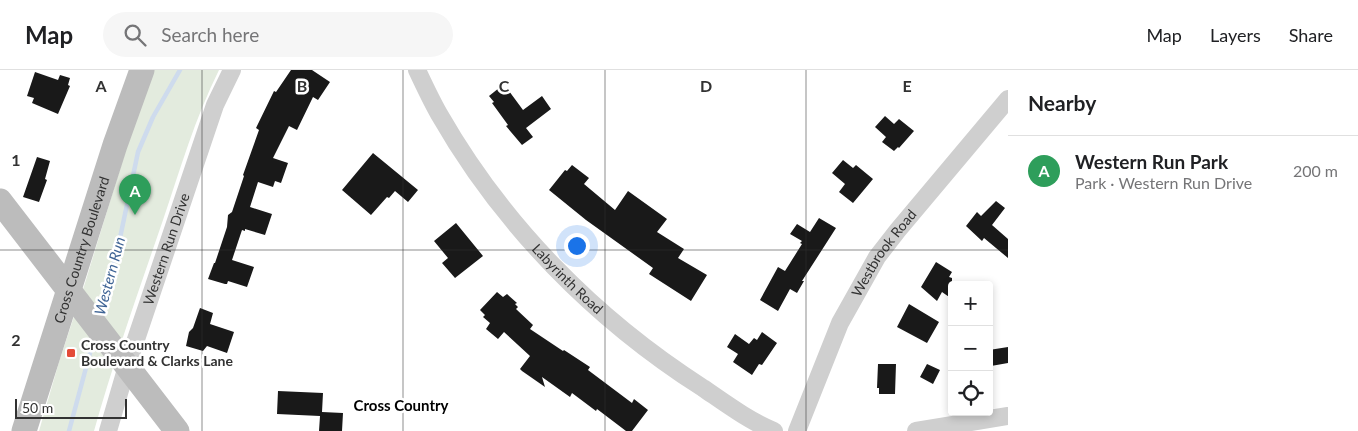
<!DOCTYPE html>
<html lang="en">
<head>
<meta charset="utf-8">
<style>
	body { margin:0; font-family:Lato,sans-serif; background:#f6f6f6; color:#202124 }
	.controls { position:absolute; right:15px; bottom:15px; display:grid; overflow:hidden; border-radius:5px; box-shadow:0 2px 8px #0003 }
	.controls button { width:45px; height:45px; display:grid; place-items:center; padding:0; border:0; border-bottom:1px solid #e0e0e0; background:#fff; color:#202124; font:25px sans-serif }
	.scale { position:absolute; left:15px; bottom:12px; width:112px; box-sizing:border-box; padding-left:5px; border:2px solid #323232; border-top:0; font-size:14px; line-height:18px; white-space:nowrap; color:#323232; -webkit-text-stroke:4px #fff; paint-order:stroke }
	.you { position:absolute; left:576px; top:175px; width:18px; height:18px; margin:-12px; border:4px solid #fff; border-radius:50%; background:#1a73e8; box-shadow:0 0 0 8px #1a73e833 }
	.badge { display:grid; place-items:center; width:32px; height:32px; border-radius:50%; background:#7c3aed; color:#fff; font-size:16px; font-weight:700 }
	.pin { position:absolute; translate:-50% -41px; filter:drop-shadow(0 1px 2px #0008) }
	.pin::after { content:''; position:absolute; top:26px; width:18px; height:15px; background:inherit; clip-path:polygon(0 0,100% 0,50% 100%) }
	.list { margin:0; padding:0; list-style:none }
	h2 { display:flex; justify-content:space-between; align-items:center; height:65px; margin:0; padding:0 20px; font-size:21px }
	h2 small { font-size:16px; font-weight:400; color:#757577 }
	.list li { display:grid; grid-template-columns:32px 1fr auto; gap:15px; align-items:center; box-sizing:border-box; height:70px; padding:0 20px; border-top:1px solid #e0e0e0 }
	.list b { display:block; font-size:19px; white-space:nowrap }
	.list p { margin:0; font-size:16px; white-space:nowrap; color:#757577 }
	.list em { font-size:16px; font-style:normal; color:#757577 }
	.icon { flex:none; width:28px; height:28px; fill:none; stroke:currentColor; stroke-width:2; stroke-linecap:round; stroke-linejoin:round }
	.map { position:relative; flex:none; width:1008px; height:361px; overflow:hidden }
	header { display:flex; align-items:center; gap:30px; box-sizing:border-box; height:70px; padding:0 25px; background:#fff; border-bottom:1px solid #e0e0e0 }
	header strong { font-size:24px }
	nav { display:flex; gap:28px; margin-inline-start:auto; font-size:18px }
	.search { width:350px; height:45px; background:#f6f6f6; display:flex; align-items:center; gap:12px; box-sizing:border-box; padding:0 18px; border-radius:28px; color:#757577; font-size:19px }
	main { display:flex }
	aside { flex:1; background:#fff }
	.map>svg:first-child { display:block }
	.green { fill:#e3ebde }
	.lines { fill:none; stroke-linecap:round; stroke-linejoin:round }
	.stream { stroke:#cedbed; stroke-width:4.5 }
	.building { fill:#191919 }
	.street { stroke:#cfcfcf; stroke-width:18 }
	.secondary { stroke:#bcbcbc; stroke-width:25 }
	.grid { fill:none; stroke:#323232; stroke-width:1; stroke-opacity:0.55 }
	.poi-dot { fill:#e44c39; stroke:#fff; stroke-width:2 }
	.labels { text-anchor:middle; stroke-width:5; stroke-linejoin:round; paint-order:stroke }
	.street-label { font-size:14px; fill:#323232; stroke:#fff }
	.poi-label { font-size:14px; font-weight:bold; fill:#323232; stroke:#fff; text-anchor:start }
	.water-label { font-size:15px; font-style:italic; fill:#3f6495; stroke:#fff }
	.neighbourhood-label { font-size:15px; font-weight:bold; fill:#000; stroke:#fff }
	.grid-label { font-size:16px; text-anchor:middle; font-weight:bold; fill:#323232; stroke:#fff; stroke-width:5; stroke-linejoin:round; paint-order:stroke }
</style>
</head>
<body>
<header>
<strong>Map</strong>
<div class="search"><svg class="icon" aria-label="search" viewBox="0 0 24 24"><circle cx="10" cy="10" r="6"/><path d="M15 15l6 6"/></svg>Search here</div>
<nav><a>Map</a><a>Layers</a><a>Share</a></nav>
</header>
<main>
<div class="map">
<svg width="1008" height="361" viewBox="0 0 1008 361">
	<rect width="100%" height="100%" fill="#fff"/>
	<path class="green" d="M154,0H219C195,48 180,100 163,150C139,220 114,290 94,361H39L59,292L85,213L143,24Z"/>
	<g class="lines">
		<path class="stream" d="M100,246L120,168L138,82L153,47L180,0
			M69,361L94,268"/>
	</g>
	<path class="building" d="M291,0H312L330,12L318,30L313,27L297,60L289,56L273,88L288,93L281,113L275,111L273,117L258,112L250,137L272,144L265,165L245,159V161L242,160L232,190L254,197L247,217L228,211L227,214H225L208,209L214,193H215L227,157L228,145L232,142L244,106L243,105L259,60L256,58L274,21L276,22Z
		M35,2L58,10L60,5L70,8L68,15L70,16L58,44L32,33L34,28L27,26Z
		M499,18L504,24L509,21L523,40L542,26L551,39L526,58L533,67L522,75L506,56L508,55L492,33L494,32L489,26Z
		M885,46L894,54L899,49L914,61L899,78L898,77L894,81L882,72L886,67L875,57Z
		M373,83L418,120L408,132L395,121L389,128L387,127L371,145L342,120Z
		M37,87L50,91L45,109L47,110L39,132L23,127Z
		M843,90L853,98L856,95L873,109L853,133L839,122L845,114L832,103Z
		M572,95L589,108L584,114L615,140L628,121L667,149L657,162L684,179L678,188L707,205L691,231L649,204L653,198L586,150L549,120L565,100L567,101Z
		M996,131L1005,138L992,155L1008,169V188L984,168L982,171L966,156L977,142L981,146Z
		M819,148L836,158L802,211H804L797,223L790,219L778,241L760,230L778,197L785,201L802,174L800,173L802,171L790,164L797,154L810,162Z
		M456,153L483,186L455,208L442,193L448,188L434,171Z
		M936,192L952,202L949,207L952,208V229L942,222L937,231L921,217Z
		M497,222L503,227L507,224L517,233L515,234L518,237L516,239L533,255L530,259L563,281L564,280L590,297L588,300L632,333L634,329L648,340L632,361H626L597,339L596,341L572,323L570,327L542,307L545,317L522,301L520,299L530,286L504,262L498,269L486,259L490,253L483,247L485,245L480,240Z
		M909,234L939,252L927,273L897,257Z
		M200,238L213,243L210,254L234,262L227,283L207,276L203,281L186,276L189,262L193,258Z
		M762,262L777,273L762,295L759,294L752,305L733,292L738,284L727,277L735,264L749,274L754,268L757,270Z
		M1008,277V293L991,296L989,280Z
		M878,294H896L895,324H879V318H877Z
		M927,294L940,300L933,314L920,307Z
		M278,321L323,323L322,342L343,343L342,361H319L320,346L277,344Z"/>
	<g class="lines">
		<g class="street">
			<path id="s1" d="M417,0C424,15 431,30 439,44C503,156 595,249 703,318C725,333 749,351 774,361"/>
			<path id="s2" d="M108,361L127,296L215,35L232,0"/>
			<path id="s3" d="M797,361L840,253L877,187L898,160L1008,29"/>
			<path d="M916,361L1008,346"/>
		</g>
		<g class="secondary">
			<path d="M0,131L177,361"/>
			<path id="s4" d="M24,361L115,75L142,0"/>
		</g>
	</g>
	<path class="grid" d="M202,0V361M403,0V361M605,0V361M806,0V361M0,180H1008"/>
	<rect class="poi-dot" x="66" y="278" width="10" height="10" rx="2.5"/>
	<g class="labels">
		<g class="street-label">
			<text dy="5" stroke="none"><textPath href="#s2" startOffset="191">Western Run Drive</textPath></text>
			<text dy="5" stroke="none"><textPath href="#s4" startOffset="190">Cross Country Boulevard</textPath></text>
			<text dy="5" stroke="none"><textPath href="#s3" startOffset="199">Westbrook Road</textPath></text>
			<text dy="5" stroke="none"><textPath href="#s1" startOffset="259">Labyrinth Road</textPath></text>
		</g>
		<g class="poi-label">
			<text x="81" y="280">Cross Country<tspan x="81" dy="16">Boulevard &amp; Clarks Lane</tspan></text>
		</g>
		<g class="water-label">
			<text transform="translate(110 206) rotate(-75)" y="5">Western Run</text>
		</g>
		<g class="neighbourhood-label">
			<text x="401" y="341">Cross Country</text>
		</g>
	</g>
	<g class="grid-label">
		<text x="101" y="22">A</text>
		<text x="302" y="22">B</text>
		<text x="504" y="22">C</text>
		<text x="706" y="22">D</text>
		<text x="907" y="22">E</text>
		<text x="16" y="96">1</text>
		<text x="16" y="276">2</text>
	</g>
</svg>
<div class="controls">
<button>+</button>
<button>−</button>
<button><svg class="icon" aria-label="locate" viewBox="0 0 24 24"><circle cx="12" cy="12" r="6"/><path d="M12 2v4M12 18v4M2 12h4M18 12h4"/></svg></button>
</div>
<div class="scale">50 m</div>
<div class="you"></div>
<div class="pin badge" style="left:135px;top:145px;background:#2e9e5b">A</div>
</div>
<aside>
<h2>Nearby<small></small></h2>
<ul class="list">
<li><span class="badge" style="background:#2e9e5b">A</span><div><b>Western Run Park</b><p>Park · Western Run Drive</p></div><em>200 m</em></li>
</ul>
</aside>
</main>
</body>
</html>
